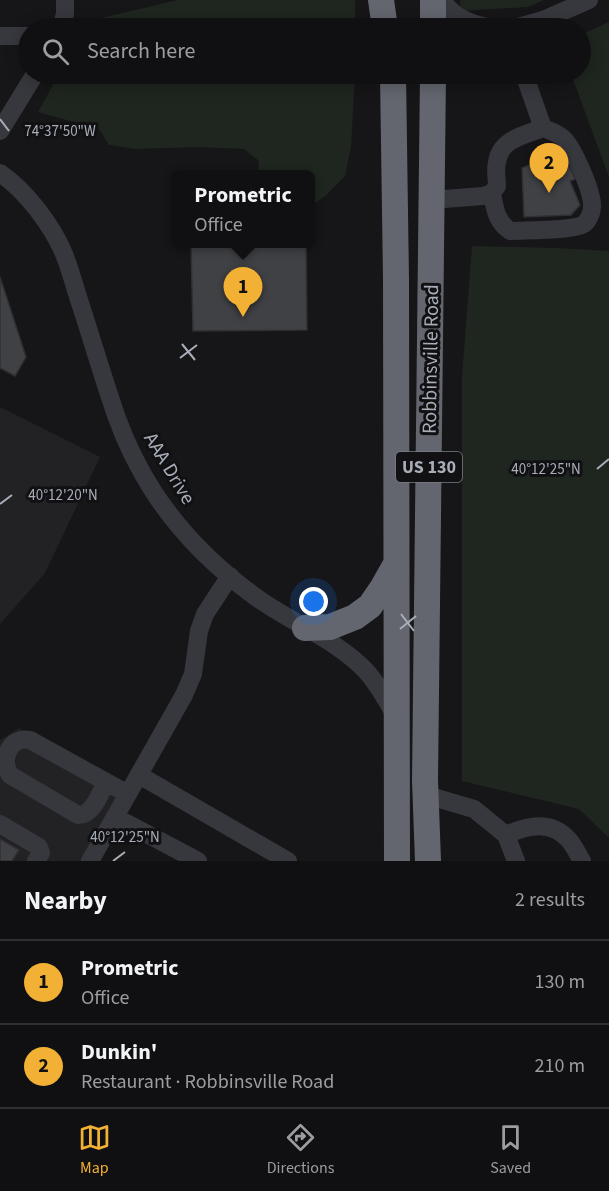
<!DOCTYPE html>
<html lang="en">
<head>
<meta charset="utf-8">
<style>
	body { margin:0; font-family:"Source Sans 3",sans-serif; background:#1e1e20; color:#f1f3f6 }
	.you { position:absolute; left:314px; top:602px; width:21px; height:21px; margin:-15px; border:4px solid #fff; border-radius:50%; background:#1a73e8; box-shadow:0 0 0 9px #1a73e833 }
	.badge { display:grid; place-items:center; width:39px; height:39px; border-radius:50%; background:#f2b134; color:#111; font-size:20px; font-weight:700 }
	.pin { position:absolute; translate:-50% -50px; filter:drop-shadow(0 2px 3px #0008) }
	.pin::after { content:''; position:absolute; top:32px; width:21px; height:18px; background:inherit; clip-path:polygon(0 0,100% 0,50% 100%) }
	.popup { position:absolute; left:171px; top:170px; width:144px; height:78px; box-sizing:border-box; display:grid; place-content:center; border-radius:9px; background:#101012; filter:drop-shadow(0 2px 4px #0005); font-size:20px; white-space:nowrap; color:#9c9d9f }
	.popup b { font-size:22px; color:#f1f3f6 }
	.popup::after { content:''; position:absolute; left:50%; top:100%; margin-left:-12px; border:12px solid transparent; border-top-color:#101012 }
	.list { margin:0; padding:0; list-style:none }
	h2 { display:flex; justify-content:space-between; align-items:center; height:78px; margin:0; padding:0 24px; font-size:26px }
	h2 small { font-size:20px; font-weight:400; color:#9c9d9f }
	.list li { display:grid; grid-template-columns:39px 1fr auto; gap:18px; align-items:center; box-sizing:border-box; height:84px; padding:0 24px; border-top:2px solid #303032 }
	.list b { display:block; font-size:22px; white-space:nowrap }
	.list p { margin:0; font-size:20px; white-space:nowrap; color:#9c9d9f }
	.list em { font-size:20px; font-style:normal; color:#9c9d9f }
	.icon { flex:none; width:33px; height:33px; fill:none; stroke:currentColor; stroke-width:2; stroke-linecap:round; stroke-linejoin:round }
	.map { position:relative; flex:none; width:609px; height:861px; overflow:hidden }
	.search { position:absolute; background:#101012; box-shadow:0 3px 15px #0003; left:18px; right:18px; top:18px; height:66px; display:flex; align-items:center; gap:15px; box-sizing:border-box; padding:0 21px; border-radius:33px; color:#9c9d9f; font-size:22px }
	.sheet { height:246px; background:#101012 }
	nav { display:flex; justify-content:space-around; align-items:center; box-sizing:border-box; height:84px; border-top:2px solid #303032; background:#101012; font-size:16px; color:#9c9d9f }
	nav a { display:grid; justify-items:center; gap:3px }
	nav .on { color:#f2b134 }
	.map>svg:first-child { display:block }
	.built { fill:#222225 }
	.green { fill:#1e261f }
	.building { fill:#404145; stroke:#303034; stroke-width:1.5 }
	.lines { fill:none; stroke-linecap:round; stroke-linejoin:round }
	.minor { stroke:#37383d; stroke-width:18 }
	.highway { stroke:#63666e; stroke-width:26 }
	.ticks { fill:none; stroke:#a8adb8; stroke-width:2 }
	.labels { text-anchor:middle; stroke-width:6; stroke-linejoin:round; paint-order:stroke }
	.shield { fill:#111113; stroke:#7b7e86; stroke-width:1.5 }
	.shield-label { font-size:18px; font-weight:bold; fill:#a8adb8 }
	.street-label { font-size:20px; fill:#a8adb8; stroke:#111113 }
	.ticks-label { font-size:15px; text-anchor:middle; fill:#a8adb8; stroke:#111113; stroke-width:6; stroke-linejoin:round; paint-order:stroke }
</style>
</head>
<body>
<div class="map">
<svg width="609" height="861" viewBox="0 0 609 861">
	<rect width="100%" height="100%" fill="#161618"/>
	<path class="built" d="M0,407L100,457L45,573L0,624Z
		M19,728L131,786L88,861H0V740Z"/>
	<path class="green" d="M178,0H355V28H84L88,21Z
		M460,0H544L528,7L461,11Z
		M609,22V177L571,74H580L581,35Z
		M59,74H355L351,147L345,176L325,196L311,206L310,174H258L259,161L244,149L195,147L135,149L109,145L99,129L38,112Z
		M472,246L555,248L609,251V838L579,809L462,781V377Z"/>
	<path class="building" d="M563,151L575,179L570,181L580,205L571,215L524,217L522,168Z
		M191,244H306L307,330L193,331Z
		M0,277L26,357L15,376L0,368Z
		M0,839L19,850L12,861H0Z"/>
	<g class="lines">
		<path class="minor" d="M442,0C454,18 472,25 493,28
			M61,28L65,14V0
			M515,28L543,20L589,0
			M0,36H28
			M0,131L35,74
			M0,173C26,191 52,225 64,254C71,271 75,289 81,306C93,343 104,381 117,418C126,443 139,469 153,491C179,531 215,567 253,595C289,622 336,639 366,671C378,684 387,701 396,717
			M492,193C495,209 496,221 510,231C526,230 573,231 584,224C588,221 592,213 592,207C593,192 574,150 564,139C558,133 551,131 543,128
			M431,200L483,196L492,193L497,186C497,179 495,170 497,162C500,139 525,135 543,128L524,74
			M139,775L288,861
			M106,782C100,793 93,816 78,815L10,775C0,759 10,736 30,740L128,794
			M426,795L474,809L506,835L516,861
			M115,817L198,861
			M0,824L39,847L41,853L36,861
			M506,835C528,825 551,820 569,840C574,846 578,854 582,861
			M90,861L184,695L193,674L199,631L205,614L230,576"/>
		<path class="highway" d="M381,0L385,28
			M433,28V0
			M393,74L396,280L397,861
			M305,628L330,627L355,617L370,606L383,587L396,564
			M428,861L425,780L433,74"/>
	</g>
	<path class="ticks" d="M0,119L9,131M182,344L195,360M180,358L197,345M597,469L609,459M0,504L12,495M401,614L414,631M400,629L416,616M113,861L125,852"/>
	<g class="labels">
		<rect class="shield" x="396" y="452" width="66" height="30" rx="4.5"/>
		<g class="shield-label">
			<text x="429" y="473">US 130</text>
		</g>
		<g class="street-label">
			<text transform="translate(430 359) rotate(-89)" y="7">Robbinsville Road</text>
			<text transform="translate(170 468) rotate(59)" y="7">AAA Drive</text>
		</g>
	</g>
	<g class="ticks-label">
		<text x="60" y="136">74°37'50"W</text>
		<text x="546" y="474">40°12'25"N</text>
		<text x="63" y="500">40°12'20"N</text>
		<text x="125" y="842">40°12'25"N</text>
	</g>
</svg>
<div class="you"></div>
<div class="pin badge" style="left:243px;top:317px">1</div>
<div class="popup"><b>Prometric</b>Office</div>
<div class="pin badge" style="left:549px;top:193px">2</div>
<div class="search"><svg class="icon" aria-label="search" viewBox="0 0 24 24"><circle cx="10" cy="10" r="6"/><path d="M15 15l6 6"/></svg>Search here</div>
</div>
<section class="sheet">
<h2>Nearby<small>2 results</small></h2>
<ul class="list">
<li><span class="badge">1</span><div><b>Prometric</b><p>Office</p></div><em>130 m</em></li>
<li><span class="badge">2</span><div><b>Dunkin'</b><p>Restaurant · Robbinsville Road</p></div><em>210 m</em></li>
</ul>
</section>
<nav>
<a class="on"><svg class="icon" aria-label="map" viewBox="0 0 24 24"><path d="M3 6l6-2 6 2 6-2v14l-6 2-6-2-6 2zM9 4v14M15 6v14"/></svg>Map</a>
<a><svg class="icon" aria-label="directions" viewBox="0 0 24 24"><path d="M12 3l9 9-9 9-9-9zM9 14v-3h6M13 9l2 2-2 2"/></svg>Directions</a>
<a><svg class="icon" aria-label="saved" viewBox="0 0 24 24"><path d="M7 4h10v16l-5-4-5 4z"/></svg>Saved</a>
</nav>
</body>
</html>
